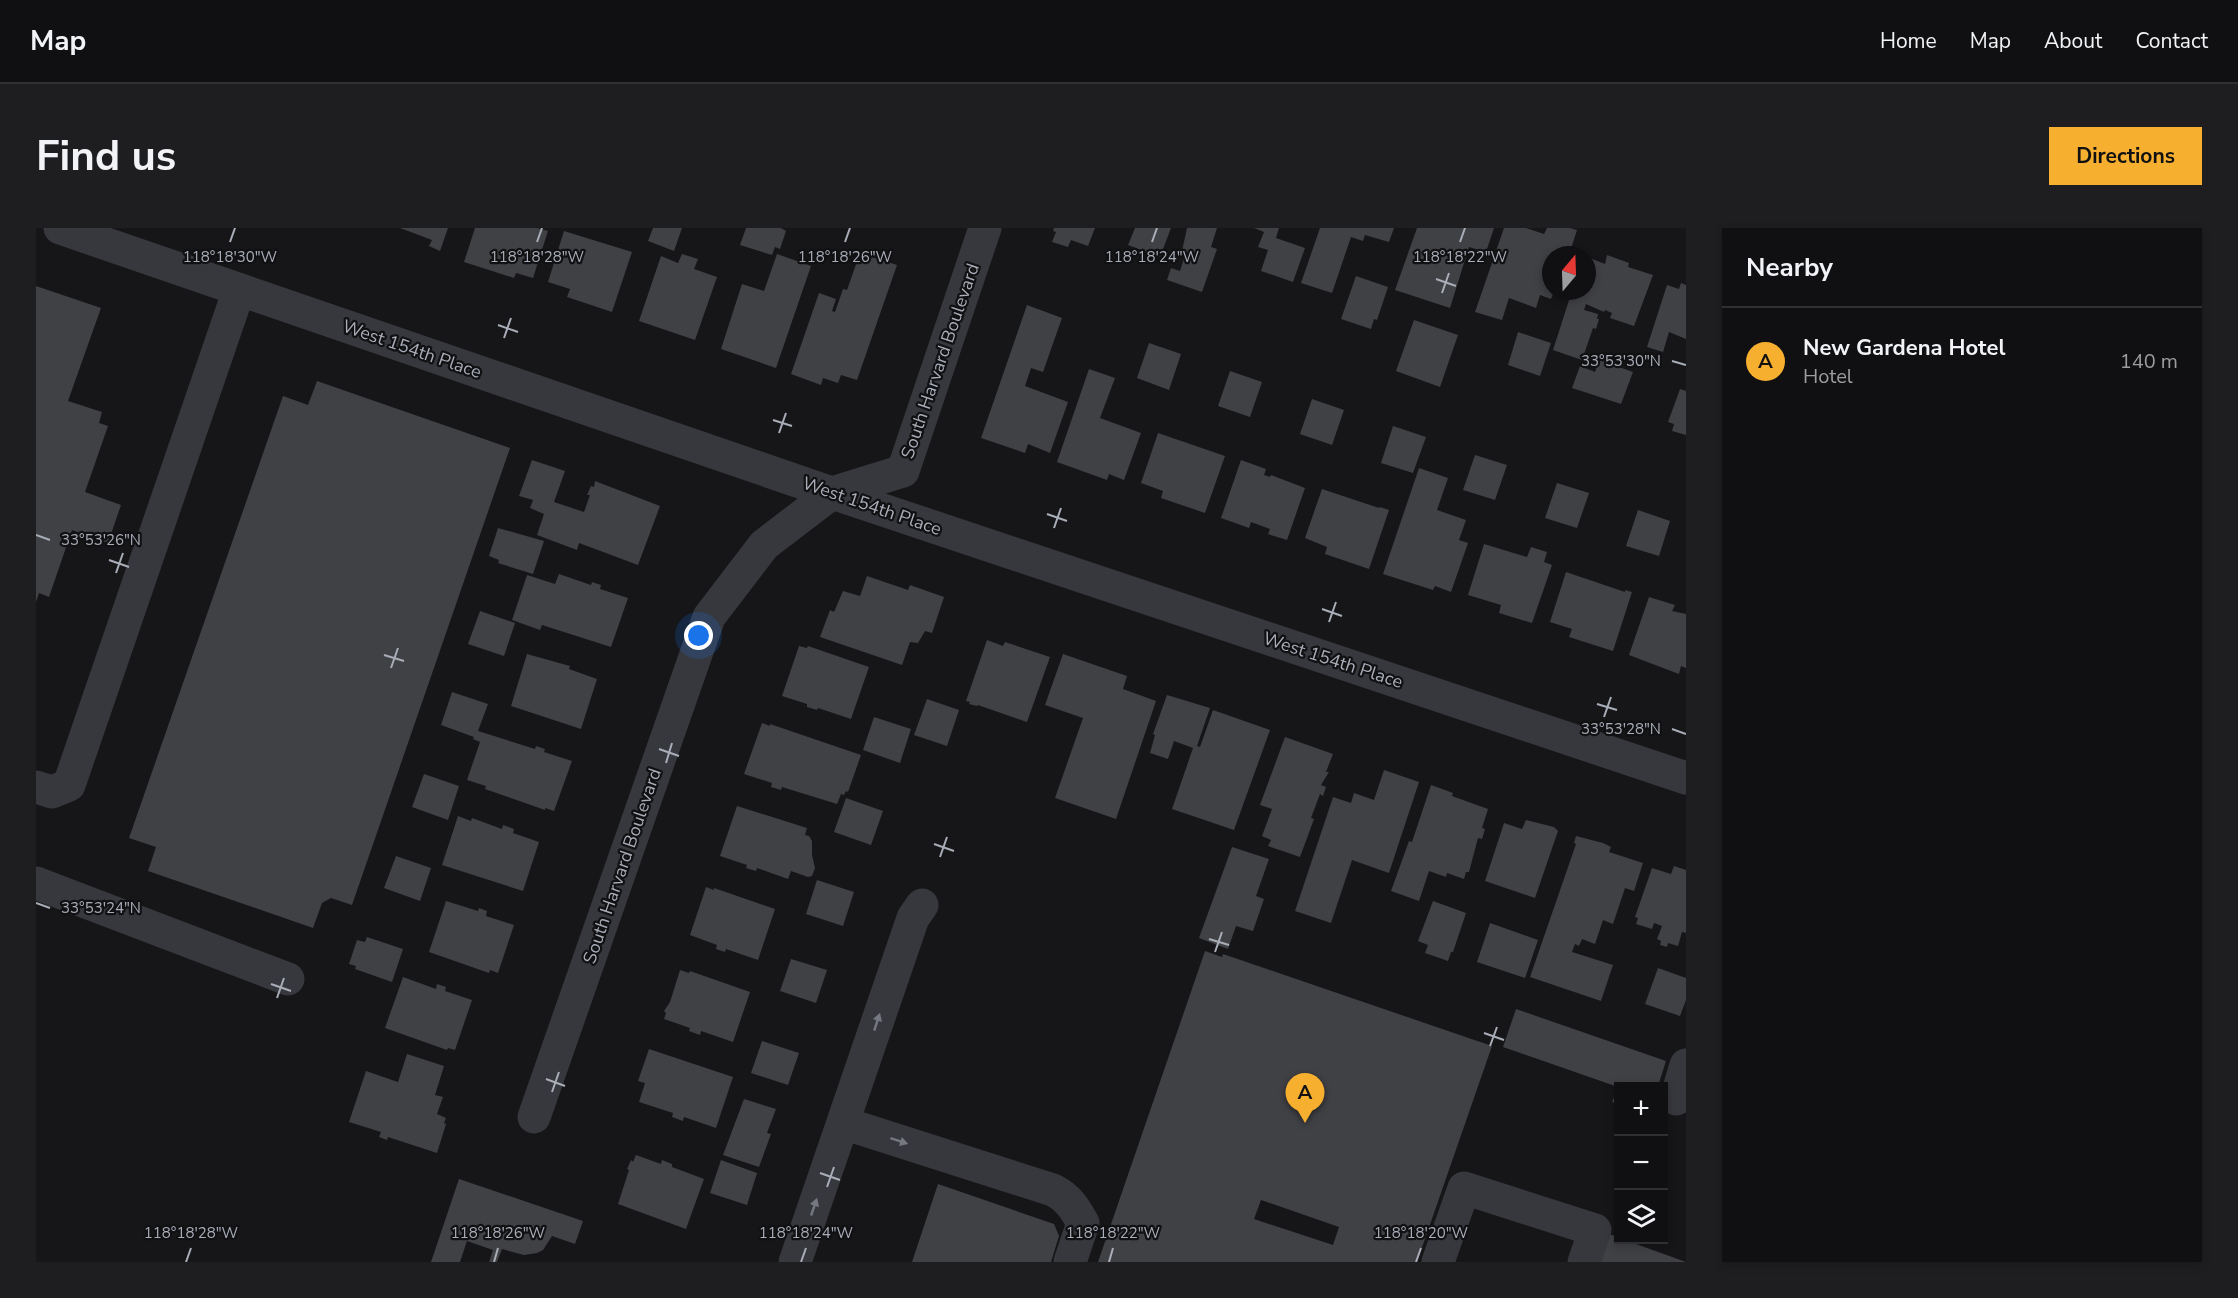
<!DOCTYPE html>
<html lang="en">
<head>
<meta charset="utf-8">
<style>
	body { margin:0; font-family:"Nunito Sans",sans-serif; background:#1e1e20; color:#f1f3f6 }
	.controls { position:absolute; right:18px; bottom:18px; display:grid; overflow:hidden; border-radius:0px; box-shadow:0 3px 9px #0003 }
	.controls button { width:54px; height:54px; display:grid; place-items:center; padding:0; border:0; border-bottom:2px solid #303032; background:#101012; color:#f1f3f6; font:30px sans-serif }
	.compass { position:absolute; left:1506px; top:18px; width:54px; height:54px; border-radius:50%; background:#101012; box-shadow:0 3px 9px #0003; rotate:19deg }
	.you { position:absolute; left:663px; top:408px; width:21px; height:21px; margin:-15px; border:4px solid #fff; border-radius:50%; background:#1a73e8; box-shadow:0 0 0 9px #1a73e833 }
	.badge { display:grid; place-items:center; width:39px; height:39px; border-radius:50%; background:#f7af2f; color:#111; font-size:20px; font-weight:700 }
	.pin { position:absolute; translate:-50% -50px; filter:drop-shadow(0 2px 3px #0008) }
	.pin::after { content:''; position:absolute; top:32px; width:21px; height:18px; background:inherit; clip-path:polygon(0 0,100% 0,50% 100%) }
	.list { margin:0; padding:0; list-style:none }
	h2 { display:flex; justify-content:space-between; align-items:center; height:78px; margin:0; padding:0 24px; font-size:26px }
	h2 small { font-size:20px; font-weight:400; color:#9c9d9f }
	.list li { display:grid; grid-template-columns:39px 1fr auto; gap:18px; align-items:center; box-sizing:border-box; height:108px; padding:0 24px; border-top:2px solid #303032 }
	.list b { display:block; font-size:22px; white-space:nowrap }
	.list p { margin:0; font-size:20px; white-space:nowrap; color:#9c9d9f }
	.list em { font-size:20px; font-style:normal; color:#9c9d9f }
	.icon { flex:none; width:33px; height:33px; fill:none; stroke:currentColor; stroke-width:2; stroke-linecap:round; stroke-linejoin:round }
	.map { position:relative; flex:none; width:1650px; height:1034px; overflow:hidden; border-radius:0px }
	header { display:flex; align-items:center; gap:36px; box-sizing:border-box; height:84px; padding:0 30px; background:#101012; border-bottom:2px solid #303032 }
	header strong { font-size:28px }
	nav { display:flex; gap:33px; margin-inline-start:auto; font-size:21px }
	.intro { display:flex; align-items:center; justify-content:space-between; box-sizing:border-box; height:144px; padding:0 36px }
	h1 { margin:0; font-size:42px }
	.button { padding:15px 27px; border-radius:0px; background:#f7af2f; color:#111; font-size:21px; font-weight:700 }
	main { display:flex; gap:36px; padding:0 36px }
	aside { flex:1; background:#101012; border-radius:0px; box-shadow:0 3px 9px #0003 }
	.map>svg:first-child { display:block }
	.building { fill:#404145; fill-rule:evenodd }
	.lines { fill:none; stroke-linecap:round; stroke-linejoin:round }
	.minor { stroke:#37383d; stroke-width:33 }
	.oneway { fill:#757881 }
	.ticks { fill:none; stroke:#a8adb8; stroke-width:2 }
	.labels { text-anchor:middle; stroke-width:4.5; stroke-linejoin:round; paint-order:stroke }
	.street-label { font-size:18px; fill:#a8adb8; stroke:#111113 }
	.ticks-label { font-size:15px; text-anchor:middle; fill:#a8adb8; stroke:#111113; stroke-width:4.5; stroke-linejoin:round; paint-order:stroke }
</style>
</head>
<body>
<header>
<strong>Map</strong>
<nav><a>Home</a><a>Map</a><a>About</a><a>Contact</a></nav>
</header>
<div class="intro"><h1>Find us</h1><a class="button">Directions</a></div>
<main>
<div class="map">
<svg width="1650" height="1034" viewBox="0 0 1650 1034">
	<rect width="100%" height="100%" fill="#161618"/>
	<path class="building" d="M364,0H412L404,23L393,18L396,12Z
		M439,0H501L512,3L497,50L480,45L478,50L428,34Z
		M617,0H646L638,23L612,13Z
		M710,0H745L750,3L744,21L739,19L736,27L704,17Z
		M1018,0H1059L1052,18L1035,12L1032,19L1016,14L1020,4L1017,3Z
		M1099,0H1135L1124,29L1092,17Z
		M1151,0H1181L1175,19L1181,21L1166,64L1131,52L1135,40L1144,43L1150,24L1146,23Z
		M1218,0H1243L1240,10L1269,20L1257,54L1225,43L1232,22L1222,19L1228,4Z
		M1284,0H1358L1353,14L1329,7L1327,13L1315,9L1296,65L1265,55Z
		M1381,0H1458L1450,24L1433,19L1414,80L1359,62Z
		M1468,0H1490L1508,6L1511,0H1534L1541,2L1533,27H1515V63H1518L1515,71L1504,67L1500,80L1473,70L1466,92L1439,84Z
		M528,3L596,24L576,84L531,69L534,61L512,54Z
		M824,25L861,37L821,152L805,147L802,155L787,150L785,157L755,146L783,65L800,71L796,83L799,84L807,61L811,62Z
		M646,26L662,31L658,41L681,49L659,112L603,93L625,28L642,35Z
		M741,26L775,38L740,140L685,121L706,56L728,63Z
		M1571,27L1593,35L1592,39L1617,47L1598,98L1574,90L1576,85L1569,82L1568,84L1550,76L1548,82L1562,86L1561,91H1563L1560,101L1557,100L1546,132L1517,122L1534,69L1536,70L1539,63H1551V29L1569,36Z
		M1320,48L1352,59L1341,92L1338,91L1335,101L1305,91Z
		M1645,55L1650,57V111L1633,104L1627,124L1611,119L1631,57L1643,61Z
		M0,58L65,80L32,173L66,184L63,195L72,198L49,264L85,277L72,315L36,302L13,369L3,365L0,374Z
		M991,77L1026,90L1007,144L995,140L989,158L1032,174L1014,225L992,216L989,225L945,210Z
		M1378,92L1422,107L1404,159L1360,143Z
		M1482,104L1515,115L1504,148L1472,137Z
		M1113,115L1145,126L1133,162L1101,150Z
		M1563,132L1597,144L1585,176L1536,160L1544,138L1559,144Z
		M1053,141L1079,150L1064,190L1105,205L1088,252L1073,246L1071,252L1021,234Z
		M1194,143L1226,154L1214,189L1182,178Z
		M281,153L474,220L316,677L295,670L286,675L277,700L112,643L120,619L93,610L247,168L272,177Z
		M1644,161L1650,163V207L1636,203L1638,196L1632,194Z
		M1276,171L1308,182L1296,217L1264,206Z
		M1357,198L1390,209L1377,245L1345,235Z
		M1122,205L1189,228L1169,285L1125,270L1127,263L1105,255Z
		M1439,227L1471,237L1459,272L1427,262Z
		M496,232L529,243L518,274L548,284L554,267H551L555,258L558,259L559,253L624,278L602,337L543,315L541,322L501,307L508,286L494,280L497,272L483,268Z
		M1205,232L1230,241L1228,247L1234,249L1235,247L1269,260L1251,312L1232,306L1234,301L1215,294L1213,300L1185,290Z
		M1383,240L1412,250L1401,282L1430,292L1423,312L1432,315L1415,364L1399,358L1397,362L1347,346Z
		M1521,255L1553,265L1541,300L1509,290Z
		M1286,261L1343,280L1344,279L1353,282L1333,341L1289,326L1291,319L1269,310Z
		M1602,282L1634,293L1623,328L1590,318Z
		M462,300L508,313L497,346L462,335L463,332L453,328Z
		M1448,316L1491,329L1495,319L1511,324L1508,334L1516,337L1496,395L1463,385L1465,377L1432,367Z
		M1530,344L1589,364V362L1596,364L1577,423L1533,409L1536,401L1514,394Z
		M523,346L555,357L556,354L565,357L564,361L592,370L575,419L506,397L504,402L476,392L491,347L519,356Z
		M831,348L872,362L874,357L908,369L896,405L889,403L882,415L874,414L866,437L784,409L794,382L798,384L807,363L824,368Z
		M1613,369L1639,377L1636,383L1650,386V440L1645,438L1643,446L1593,427Z
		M444,383L479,395L468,428L432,416Z
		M951,412L967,418L969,414L1014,429L991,494L942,477L941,478L933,476L934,474L930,473Z
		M763,418L771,420L772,418L833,439L815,491L782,480L781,482L771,479V476L746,468Z
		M491,426L534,438L533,441L561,451L545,501L475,478Z
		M1027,426L1091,448L1087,461L1120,473L1080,591L1019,570L1047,490L1009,477Z
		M416,464L452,476L442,503L499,521L500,518L509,521L508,524L536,533L518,583L509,580V582L449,561L450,558L431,552L444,514L437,511L438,509L405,497Z
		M1131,467L1174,480L1161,518L1164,519L1177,482L1234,502L1198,602L1136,581L1157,520L1138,513L1132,531L1114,525L1119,507L1117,506Z
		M891,471L923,482L911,518L878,507Z
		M838,489L875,501L864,535L827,522Z
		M726,495L734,498V496L825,527L812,564L810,563L808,567L805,566L801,576L746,559L745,562L735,559L736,555L708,546Z
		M1249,509L1297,526L1290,544H1293L1285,557L1290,559L1287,568L1284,566L1275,590L1278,591L1264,629L1232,618L1235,612L1226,608L1236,581L1224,577Z
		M1348,542L1383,554L1353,645L1316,632L1295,695L1259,683L1297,569L1315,575L1318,565L1338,572Z
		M388,546L423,558L412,592L376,579Z
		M1395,557L1417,565L1416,568L1452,581L1446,600L1449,601L1446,611L1442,610L1433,644H1430L1428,651L1411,645L1410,649L1393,643L1383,673L1355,663L1373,613L1376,614Z
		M810,570L847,583L835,617L798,604Z
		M701,578L771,600L769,607L773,608L776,613V627L779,640L776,648L772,649L755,643L752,651L721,640L720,643L710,640L711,637L684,628Z
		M422,588L435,593L436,590L466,601L467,597L478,601L477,605L503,614L487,663L406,637Z
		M1490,592L1518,599L1522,603L1499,670L1449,653L1468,595L1486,601Z
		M1540,608L1567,615L1575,619L1573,624L1607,635L1598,663L1589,660L1577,696L1567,692L1559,716L1546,711L1543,718L1539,716L1536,724L1577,737L1565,773L1494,749L1540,616L1538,615Z
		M1196,619L1233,631L1220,668L1228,671L1217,703L1200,698L1192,721L1163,710Z
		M360,628L395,640L384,673L348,660Z
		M1638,638L1650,642V705L1646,704L1642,718L1632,715L1631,719L1624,717L1625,713L1621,711L1626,698L1618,695L1616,701L1600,696L1602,690L1599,689L1616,640L1635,646Z
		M781,652L818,664L807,698L770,686Z
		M670,659L678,662V660L739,681L722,732L690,721L689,724L680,721L681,717L654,707Z
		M410,673L442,683L443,680L451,683L450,688L478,697L462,745L454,742L453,745L393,724Z
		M1397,673L1430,685L1417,724H1415L1412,733L1389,725L1392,717L1382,713Z
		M1454,695L1502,712L1489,750L1441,734Z
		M331,709L367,721L356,754L319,741L320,738L313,736L321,712L329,714Z
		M1169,723L1186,729L1187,726L1456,818L1381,1034H1062ZM1225,972L1303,999L1297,1017L1218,991Z
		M755,731L791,742L780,775L744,763Z
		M1622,740L1650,750V772L1644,788L1609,776Z
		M644,742L653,745L654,743L714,764L697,814L665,803L664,807L653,803L654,800L628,791L630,785L628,783L634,774Z
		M367,749L400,761L401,756L410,759L409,763L436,772L419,822L412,820L411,822L349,800Z
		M1480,781L1630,833L1622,858H1582V876L1576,874L1582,859L1467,819Z
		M726,813L763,825L752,857L715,845Z
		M613,821L697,849L680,900L648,889L647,893L636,889L637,885L603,874L609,855L602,853Z
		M371,826L408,838L399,867L407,869L401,886L410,890L408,895L410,896L401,925L352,909L351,912L343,909L345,904L313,894L330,843L362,854Z
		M708,871L740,881L731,905L735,906L723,939L687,927Z
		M600,927L625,936L626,932L636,936V939L668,951L650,1001L582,976L593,942L591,941L595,932L597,934Z
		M685,932L721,945L711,977L674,965Z
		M423,951L547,993L539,1016L516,1008L507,1022L501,1025L488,1027L466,1021L461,1034H453L457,1022L431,1013L424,1034H395Z
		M902,956L1018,996L1023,1008L1015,1034H876Z
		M1573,1006L1582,1009V1012H1589L1650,1034H1563Z"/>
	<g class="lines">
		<path class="minor" d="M24,0L796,265L1650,550
			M0,559L16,564L33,557L203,62
			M0,655L252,751
			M1640,871L1650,837
			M498,889L673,389L728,317L796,265L867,243L949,0
			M807,895L1017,962C1033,970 1039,981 1047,995L1034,1034
			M759,1034L877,690L886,677
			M1402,1034L1428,960L1559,1002L1548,1034"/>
	</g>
	<defs><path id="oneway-solid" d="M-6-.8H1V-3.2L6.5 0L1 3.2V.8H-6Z" transform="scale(1.5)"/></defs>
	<g class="oneway">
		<use href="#oneway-solid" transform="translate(841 794) rotate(-72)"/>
		<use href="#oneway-solid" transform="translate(863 913) rotate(18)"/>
		<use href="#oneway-solid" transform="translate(778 979) rotate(-71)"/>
	</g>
	<path class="ticks" d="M194,14L199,0M501,14L506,0M809,14L814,0M1116,14L1121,0M1424,14L1429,0M1400,51L1420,58M1406,65L1413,45M462,97L482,104M468,110L475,90M1636,133L1650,137M737,192L756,198M743,205L750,185M1011,286L1031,293M1018,300L1025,280M0,307L14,312M73,332L93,339M80,345L87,325M1286,381L1306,388M1293,394L1300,374M348,427L368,433M355,440L362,420M1561,476L1581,482M1568,489L1575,469M1636,501L1650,506M623,521L643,528M630,535L636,515M898,616L918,623M904,629L911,609M0,675L14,680M1173,711L1193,717M1179,724L1186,704M235,756L255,763M241,770L248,750M1448,805L1468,812M1454,818L1461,799M510,851L529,858M516,864L523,844M784,945L804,952M791,959L798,939M150,1034L155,1020M458,1034L462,1020M765,1034L770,1020M1073,1034L1077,1020M1380,1034L1385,1020"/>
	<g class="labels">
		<g class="street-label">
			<text transform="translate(376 121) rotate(19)" y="6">West 154th Place</text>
			<text transform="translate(904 133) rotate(-71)" y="6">South Harvard Boulevard</text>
			<text transform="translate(836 278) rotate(19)" y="6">West 154th Place</text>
			<text transform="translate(1297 432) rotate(18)" y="6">West 154th Place</text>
			<text transform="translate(586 638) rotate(-71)" y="6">South Harvard Boulevard</text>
		</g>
	</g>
	<g class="ticks-label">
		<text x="194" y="34">118°18'30"W</text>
		<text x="501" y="34">118°18'28"W</text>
		<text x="809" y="34">118°18'26"W</text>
		<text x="1116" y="34">118°18'24"W</text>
		<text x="1424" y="34">118°18'22"W</text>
		<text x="1585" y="138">33°53'30"N</text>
		<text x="65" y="317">33°53'26"N</text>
		<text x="1585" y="506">33°53'28"N</text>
		<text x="65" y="685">33°53'24"N</text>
		<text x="155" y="1010">118°18'28"W</text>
		<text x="462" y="1010">118°18'26"W</text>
		<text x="770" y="1010">118°18'24"W</text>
		<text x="1077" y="1010">118°18'22"W</text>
		<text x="1385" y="1010">118°18'20"W</text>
	</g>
</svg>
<div class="controls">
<button>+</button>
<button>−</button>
<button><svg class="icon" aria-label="layers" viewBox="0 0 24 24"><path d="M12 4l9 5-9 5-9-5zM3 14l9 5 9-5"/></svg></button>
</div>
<svg class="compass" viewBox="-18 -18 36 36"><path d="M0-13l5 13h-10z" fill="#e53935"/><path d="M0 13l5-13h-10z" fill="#9c9d9f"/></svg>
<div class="you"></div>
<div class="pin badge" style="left:1269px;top:895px">A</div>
</div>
<aside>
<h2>Nearby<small></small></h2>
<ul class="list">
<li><span class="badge">A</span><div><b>New Gardena Hotel</b><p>Hotel</p></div><em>140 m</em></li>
</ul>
</aside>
</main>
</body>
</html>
